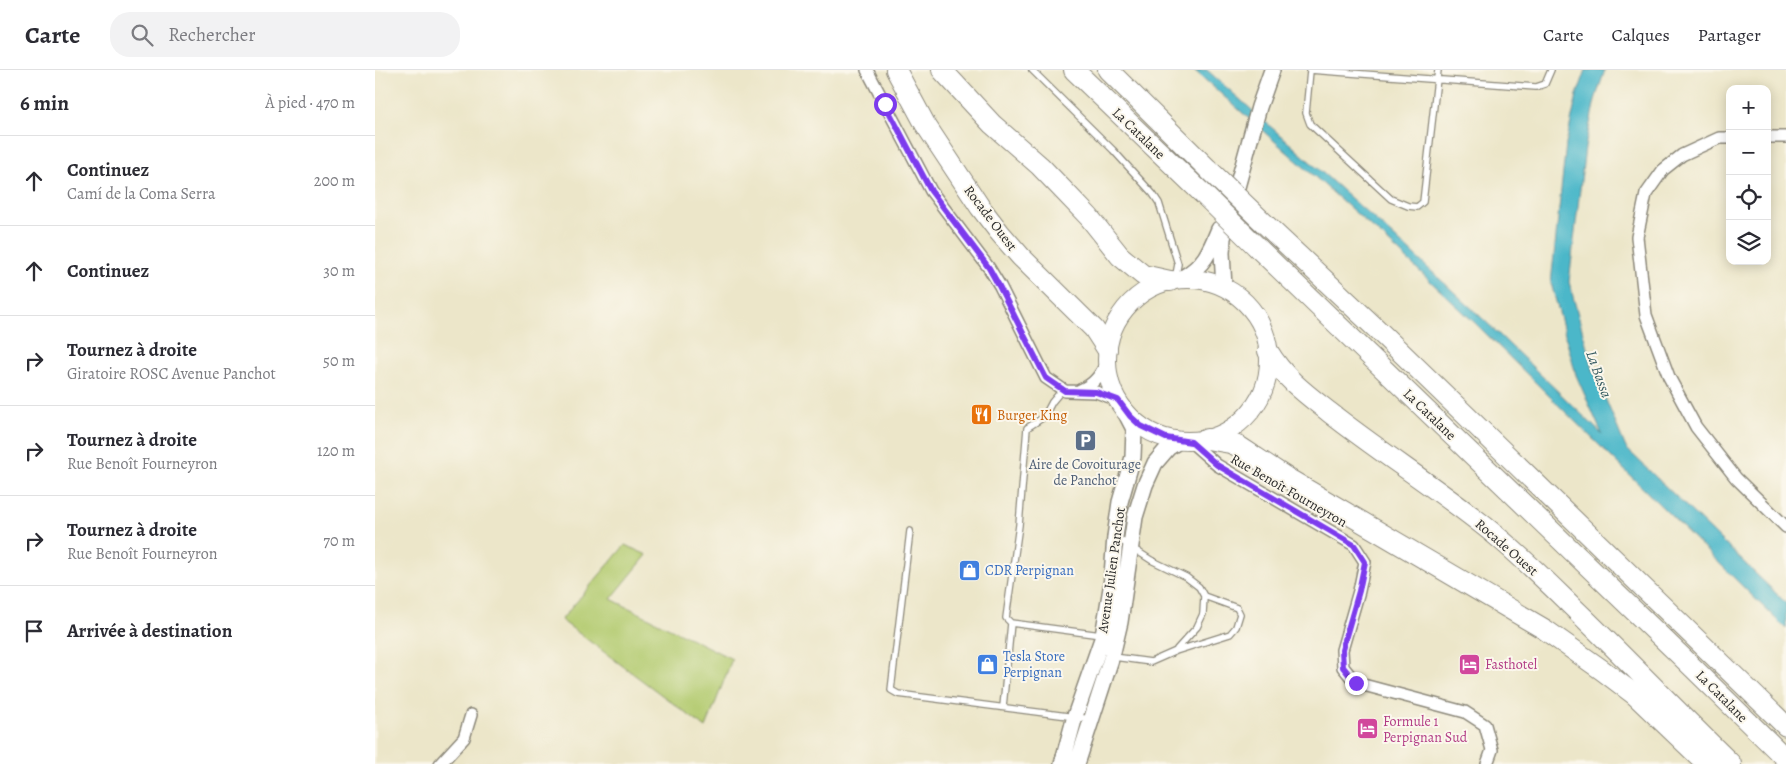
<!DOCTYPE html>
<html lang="fr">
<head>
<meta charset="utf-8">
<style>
	body { margin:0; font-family:Alegreya,serif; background:#f2f2f3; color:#2b2b33 }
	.controls { position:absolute; right:15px; top:15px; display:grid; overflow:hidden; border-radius:10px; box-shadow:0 2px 12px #0003 }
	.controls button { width:45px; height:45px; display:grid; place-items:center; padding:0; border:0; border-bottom:1px solid #e1e1e2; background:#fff; color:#2b2b33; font:25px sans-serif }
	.stop { position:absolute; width:15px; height:15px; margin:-11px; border:4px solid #7c3aed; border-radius:50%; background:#fff }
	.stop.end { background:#7c3aed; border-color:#fff; box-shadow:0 1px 5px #0008 }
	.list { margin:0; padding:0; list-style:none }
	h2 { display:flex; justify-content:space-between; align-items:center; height:65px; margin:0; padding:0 20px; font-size:21px }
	h2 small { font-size:16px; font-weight:400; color:#7c7c81 }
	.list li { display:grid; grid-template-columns:32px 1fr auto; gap:15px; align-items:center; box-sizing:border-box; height:90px; padding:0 20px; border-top:1px solid #e1e1e2 }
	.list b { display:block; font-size:19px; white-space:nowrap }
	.list p { margin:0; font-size:16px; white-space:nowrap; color:#7c7c81 }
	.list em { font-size:16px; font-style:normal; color:#7c7c81 }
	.icon { flex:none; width:28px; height:28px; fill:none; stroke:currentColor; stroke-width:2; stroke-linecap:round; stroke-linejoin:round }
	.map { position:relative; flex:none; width:1411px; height:694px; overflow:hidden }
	header { display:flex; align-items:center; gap:30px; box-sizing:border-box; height:70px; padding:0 25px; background:#fff; border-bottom:1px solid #e1e1e2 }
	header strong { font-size:24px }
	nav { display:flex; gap:28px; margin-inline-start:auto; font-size:18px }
	.search { width:350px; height:45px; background:#f2f2f3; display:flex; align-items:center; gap:12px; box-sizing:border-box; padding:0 18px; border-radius:20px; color:#7c7c81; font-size:19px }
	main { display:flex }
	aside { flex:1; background:#fff }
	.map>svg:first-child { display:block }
	.green { fill:#b3cb70; stroke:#6f7b4e }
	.water { fill:#4cb7c9; stroke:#3c717a }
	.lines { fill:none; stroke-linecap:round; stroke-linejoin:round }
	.lane-casing { stroke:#8c887a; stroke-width:8 }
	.street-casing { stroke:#8c887a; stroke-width:14 }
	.secondary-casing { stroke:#8c887a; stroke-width:18 }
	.primary-casing { stroke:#8c887a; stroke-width:20 }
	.highway-casing { stroke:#8c887a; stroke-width:22 }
	.lane { stroke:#fff; stroke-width:5.5 }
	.street { stroke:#fff; stroke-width:11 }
	.secondary { stroke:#fff; stroke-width:15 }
	.primary { stroke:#fff; stroke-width:18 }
	.highway { stroke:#fff; stroke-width:20 }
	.highway-bridge-casing { stroke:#8c887a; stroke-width:22; stroke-linecap:butt }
	.highway-bridge { stroke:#fff; stroke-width:20 }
	.route { stroke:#7c3aed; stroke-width:6 }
	.labels { text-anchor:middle; stroke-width:4; stroke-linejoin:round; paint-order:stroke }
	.street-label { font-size:14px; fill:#2b2b2b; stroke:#fbf7ec }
	.food-label { font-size:14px; fill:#c56008; stroke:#fbf7ec; text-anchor:start }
	.service-label { font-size:14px; fill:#4e5e75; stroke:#fbf7ec }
	.shop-label { font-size:14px; fill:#366cbe; stroke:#fbf7ec; text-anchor:start }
	.hotel-label { font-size:14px; fill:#b23c85; stroke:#fbf7ec; text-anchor:start }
	.water-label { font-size:15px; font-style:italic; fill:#375c62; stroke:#fbf7ec }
</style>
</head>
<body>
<header>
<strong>Carte</strong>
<div class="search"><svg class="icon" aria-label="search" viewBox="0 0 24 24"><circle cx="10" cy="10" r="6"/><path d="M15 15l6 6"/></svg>Rechercher</div>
<nav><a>Carte</a><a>Calques</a><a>Partager</a></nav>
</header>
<main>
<aside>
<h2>6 min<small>À pied · 470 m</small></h2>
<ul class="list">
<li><svg class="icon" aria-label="ahead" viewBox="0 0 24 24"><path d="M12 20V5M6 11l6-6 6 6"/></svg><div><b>Continuez</b><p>Camí de la Coma Serra</p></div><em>200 m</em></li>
<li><svg class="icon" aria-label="ahead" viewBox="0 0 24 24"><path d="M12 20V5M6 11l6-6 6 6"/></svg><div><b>Continuez</b></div><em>30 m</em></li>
<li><svg class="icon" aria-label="right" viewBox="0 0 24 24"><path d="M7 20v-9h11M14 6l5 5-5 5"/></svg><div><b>Tournez à droite</b><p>Giratoire ROSC Avenue Panchot</p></div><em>50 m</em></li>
<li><svg class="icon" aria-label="right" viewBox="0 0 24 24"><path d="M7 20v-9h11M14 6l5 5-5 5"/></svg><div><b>Tournez à droite</b><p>Rue Benoît Fourneyron</p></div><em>120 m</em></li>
<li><svg class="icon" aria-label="right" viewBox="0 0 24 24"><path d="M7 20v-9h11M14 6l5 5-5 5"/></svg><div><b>Tournez à droite</b><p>Rue Benoît Fourneyron</p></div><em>70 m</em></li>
<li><svg class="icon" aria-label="arrive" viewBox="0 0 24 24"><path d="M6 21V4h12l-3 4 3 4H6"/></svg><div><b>Arrivée à destination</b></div></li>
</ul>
</aside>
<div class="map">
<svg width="1411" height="694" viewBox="0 0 1411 694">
	<rect width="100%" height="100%" fill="#fbf7ec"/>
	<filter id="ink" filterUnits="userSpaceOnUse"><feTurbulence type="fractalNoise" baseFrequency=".02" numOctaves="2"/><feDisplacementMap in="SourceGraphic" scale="10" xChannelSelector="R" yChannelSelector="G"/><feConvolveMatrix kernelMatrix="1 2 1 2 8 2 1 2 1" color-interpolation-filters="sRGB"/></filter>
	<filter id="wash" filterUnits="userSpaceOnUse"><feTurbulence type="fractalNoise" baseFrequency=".0096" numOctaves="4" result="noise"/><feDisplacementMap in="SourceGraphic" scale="20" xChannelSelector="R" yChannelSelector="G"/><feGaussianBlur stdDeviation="1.12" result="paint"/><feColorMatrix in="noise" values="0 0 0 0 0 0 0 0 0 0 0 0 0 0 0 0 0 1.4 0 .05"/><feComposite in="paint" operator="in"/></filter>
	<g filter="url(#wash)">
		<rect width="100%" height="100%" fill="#ece6c9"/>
		<path class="green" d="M250,475L272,485L236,529L357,589L331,658L186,550Z"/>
		<path class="water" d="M819,0H832L1013,161L1106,247L1227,364L1201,305L1176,213L1191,74L1202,25L1211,0H1230L1220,30L1210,77L1194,212L1218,299L1251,378L1411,533V559L1100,253L1008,167Z"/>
	</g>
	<g filter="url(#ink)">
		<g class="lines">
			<defs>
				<path id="lane" d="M657,0L738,80L778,124L784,133L803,194L800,210
					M935,0L1161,17L1170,14L1176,0
					M935,1L931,43L935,54L1016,129L1033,136L1042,137L1048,132L1063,0
					M687,320L677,332L669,347L652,358L644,455L631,548L636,553L726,565
					M535,461L516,620L523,624L716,649
					M742,468L776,490L811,507L824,517L829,526L828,544L822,557L802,579
					M739,587L776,592L801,581L855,564L861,557L865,544L862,538L829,526
					M628,637L636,553"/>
				<path id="street" d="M492,0L556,121L614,198L625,216L671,308L690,321L721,322L743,330
					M1392,67H1411
					M1355,68H1344L1307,85L1288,100L1271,124L1262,167L1271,245L1294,307L1321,357L1361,408L1411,457
					M705,320C720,314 725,305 732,292
					M816,372L842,395L979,475L990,492L984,521L967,580L968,597L981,613L1090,642L1110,655L1117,680L1112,694
					M65,694L89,668L96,645"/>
				<path id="secondary" d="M807,208C829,196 835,181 844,159
					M849,217L847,183L848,168L884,37L897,0
					M687,694L700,646L728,566L736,518L740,467L745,432L758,387L759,359L747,336
					M702,694L737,586L745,552L760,447L770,415L780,393L793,378L804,371"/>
				<path id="primary" d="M732 290a81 81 0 1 1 162 0a81 81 0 1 1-162 0Z"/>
				<path id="highway" d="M521,0L550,54L605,137L625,163L646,187L719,259L732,279
					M567,0L617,54L665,96L691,123L714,147L745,186L768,205L795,211
					M699,0L826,122
					M733,0L834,100
					M890,154L1006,263L1411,656
					M883,178L1308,588L1411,689
					M893,281C908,307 931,324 954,342C1006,383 1062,418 1113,459C1147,486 1177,517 1208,547C1257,595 1306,645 1356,694
					M832,369L855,373L865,377L912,408L1169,559L1227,600L1260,625L1332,694"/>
			</defs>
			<use href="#lane" class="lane-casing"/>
			<use href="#street" class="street-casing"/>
			<use href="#secondary" class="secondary-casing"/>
			<use href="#primary" class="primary-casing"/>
			<use href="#highway" class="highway-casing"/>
			<use href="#lane" class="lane"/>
			<use href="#street" class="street"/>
			<use href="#secondary" class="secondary"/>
			<use href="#primary" class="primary"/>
			<use href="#highway" class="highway"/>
			<defs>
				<path id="highway-bridge" d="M834,100L890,154
					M826,122L883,178"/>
			</defs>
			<use href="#highway-bridge" class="highway-bridge-casing"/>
			<use href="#highway-bridge" class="highway-bridge"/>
		</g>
	</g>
	<g class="lines" filter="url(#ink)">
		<path class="route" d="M510,34L556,121L614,198L624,216L671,308L690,321L721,322L743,330L755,346L766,356L791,368L816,372L842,395L979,475L990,492L984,521L967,580L968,597L981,613"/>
	</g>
	<defs>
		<symbol id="restaurant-square" viewBox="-11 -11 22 22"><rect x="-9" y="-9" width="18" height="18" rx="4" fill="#e8710a" stroke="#fbf7ec"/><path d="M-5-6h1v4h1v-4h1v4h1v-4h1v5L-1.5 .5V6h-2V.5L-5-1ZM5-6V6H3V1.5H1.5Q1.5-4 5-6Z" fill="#fff"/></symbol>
		<symbol id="parking-square" viewBox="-11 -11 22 22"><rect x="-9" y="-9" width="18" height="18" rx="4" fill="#5c6f8a" stroke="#fbf7ec"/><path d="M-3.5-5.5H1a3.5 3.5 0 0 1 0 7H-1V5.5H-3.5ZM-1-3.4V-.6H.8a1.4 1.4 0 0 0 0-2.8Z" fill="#fff"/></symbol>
		<symbol id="shop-square" viewBox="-11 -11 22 22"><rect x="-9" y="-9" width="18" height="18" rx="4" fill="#3f7fe0" stroke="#fbf7ec"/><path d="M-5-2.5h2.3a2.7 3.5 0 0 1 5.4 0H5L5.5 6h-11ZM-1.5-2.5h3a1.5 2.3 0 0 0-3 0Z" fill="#fff"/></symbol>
		<symbol id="hotel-square" viewBox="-11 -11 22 22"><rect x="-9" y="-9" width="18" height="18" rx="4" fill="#d1479c" stroke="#fbf7ec"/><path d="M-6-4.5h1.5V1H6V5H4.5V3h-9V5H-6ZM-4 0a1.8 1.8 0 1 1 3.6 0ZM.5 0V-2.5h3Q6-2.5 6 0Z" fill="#fff"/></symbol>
	</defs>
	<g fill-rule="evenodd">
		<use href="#restaurant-square" x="594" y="332" width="25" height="25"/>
		<use href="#parking-square" x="698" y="358" width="25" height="25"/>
		<use href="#shop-square" x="582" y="488" width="25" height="25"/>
		<use href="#shop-square" x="600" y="582" width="25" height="25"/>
		<use href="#hotel-square" x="1082" y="582" width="25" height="25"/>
		<use href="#hotel-square" x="980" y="646" width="25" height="25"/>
	</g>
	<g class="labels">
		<g class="street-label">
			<text transform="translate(764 63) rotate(44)" y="5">La Catalane</text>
			<text transform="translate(616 148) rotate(53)" y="5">Rocade Ouest</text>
			<text transform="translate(1055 344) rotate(44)" y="5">La Catalane</text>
			<text transform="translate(914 420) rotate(30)" y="5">Rue Benoît Fourneyron</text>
			<text transform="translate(1132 477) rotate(41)" y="5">Rocade Ouest</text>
			<text transform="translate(736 500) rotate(-82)" y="5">Avenue Julien Panchot</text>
			<text transform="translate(1347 626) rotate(45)" y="5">La Catalane</text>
		</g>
		<g class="food-label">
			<text x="622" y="350">Burger King</text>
		</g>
		<g class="service-label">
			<text x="710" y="399">Aire de Covoiturage<tspan x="710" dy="16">de Panchot</tspan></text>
		</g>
		<g class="shop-label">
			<text x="610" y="505">CDR Perpignan</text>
			<text x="628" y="591">Tesla Store<tspan x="628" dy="16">Perpignan</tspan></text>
		</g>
		<g class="hotel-label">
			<text x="1110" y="599">Fasthotel</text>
			<text x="1008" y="656">Formule 1<tspan x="1008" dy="16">Perpignan Sud</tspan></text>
		</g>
		<g class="water-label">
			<text transform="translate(1224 304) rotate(70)" y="5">La Bassa</text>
		</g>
	</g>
</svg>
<div class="controls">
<button>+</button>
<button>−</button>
<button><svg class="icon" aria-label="locate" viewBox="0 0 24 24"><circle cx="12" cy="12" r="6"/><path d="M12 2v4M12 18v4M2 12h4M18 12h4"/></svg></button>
<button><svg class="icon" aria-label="layers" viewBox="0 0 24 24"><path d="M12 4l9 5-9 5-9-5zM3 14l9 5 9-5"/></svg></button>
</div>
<div class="stop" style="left:510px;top:34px"></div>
<div class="stop end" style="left:981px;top:613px"></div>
</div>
</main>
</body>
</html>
